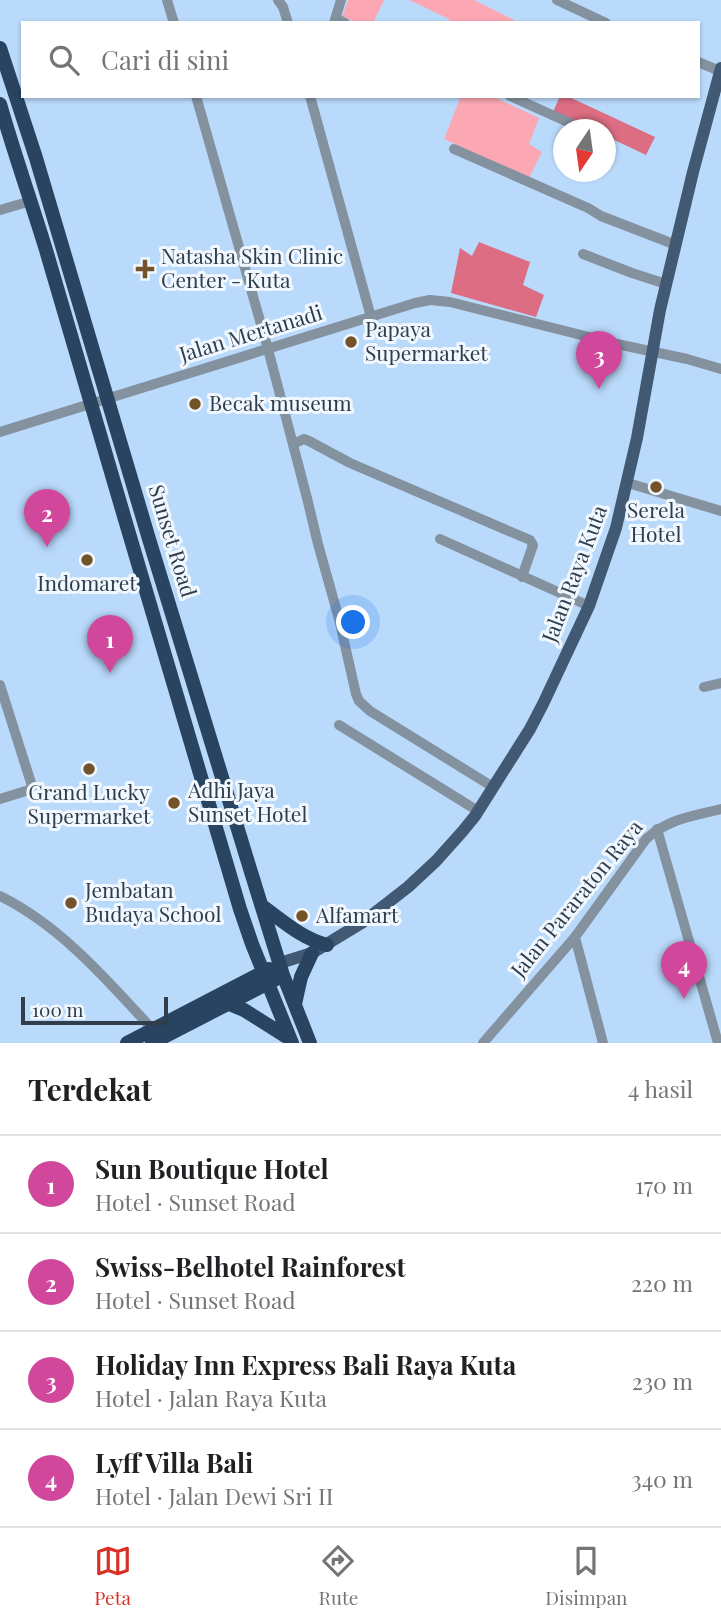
<!DOCTYPE html>
<html lang="id">
<head>
<meta charset="utf-8">
<style>
	body { margin:0; font-family:"Playfair Display",serif; background:#f2f2f2; color:#202124 }
	.compass { position:absolute; left:553px; top:119px; width:63px; height:63px; border-radius:50%; background:#fff; box-shadow:0 2px 5px #0004; rotate:193deg }
	.scale { position:absolute; left:21px; bottom:18px; width:147px; box-sizing:border-box; padding-left:7px; border:4px solid #303d4b; border-top:0; font-size:19px; line-height:24px; white-space:nowrap; color:#303d4b; -webkit-text-stroke:5px #f1f8ff; paint-order:stroke }
	.you { position:absolute; left:354px; top:623px; width:24px; height:24px; margin:-18px; border:5px solid #fff; border-radius:50%; background:#1a73e8; box-shadow:0 0 0 10px #1a73e833 }
	.badge { display:grid; place-items:center; width:46px; height:46px; border-radius:50%; background:#d93025; color:#fff; font-size:23px; font-weight:700 }
	.pin { position:absolute; translate:-50% -58px; filter:drop-shadow(0 2px 4px #0008) }
	.pin::after { content:''; position:absolute; top:37px; width:24px; height:21px; background:inherit; clip-path:polygon(0 0,100% 0,50% 100%) }
	.list { margin:0; padding:0; list-style:none }
	h2 { display:flex; justify-content:space-between; align-items:center; height:91px; margin:0; padding:0 28px; font-size:30px }
	h2 small { font-size:23px; font-weight:400; color:#757577 }
	.list li { display:grid; grid-template-columns:46px 1fr auto; gap:21px; align-items:center; box-sizing:border-box; height:98px; padding:0 28px; border-top:2px solid #e0e0e0 }
	.list b { display:block; font-size:26px; white-space:nowrap }
	.list p { margin:0; font-size:23px; white-space:nowrap; color:#757577 }
	.list em { font-size:23px; font-style:normal; color:#757577 }
	.icon { flex:none; width:38px; height:38px; fill:none; stroke:currentColor; stroke-width:2; stroke-linecap:round; stroke-linejoin:round }
	.map { position:relative; flex:none; width:721px; height:1043px; overflow:hidden }
	.search { position:absolute; background:#fff; box-shadow:0 2px 5px #0004; left:21px; right:21px; top:21px; height:77px; display:flex; align-items:center; gap:18px; box-sizing:border-box; padding:0 24px; border-radius:0px; color:#757577; font-size:26px }
	.sheet { height:483px; background:#fff }
	nav { display:flex; justify-content:space-around; align-items:center; box-sizing:border-box; height:98px; border-top:2px solid #e0e0e0; background:#fff; font-size:19px; color:#757577 }
	nav a { display:grid; justify-items:center; gap:4px }
	nav .on { color:#d93025 }
	.map>svg:first-child { display:block }
	.green { fill:#fba8b4 }
	.forest { fill:#dc6d82 }
	.lines { fill:none; stroke-linecap:round; stroke-linejoin:round }
	.minor { stroke:#8492a0; stroke-width:10 }
	.major { stroke:#415972; stroke-width:12 }
	.highway { stroke:#294460; stroke-width:14 }
	.poi-dot { fill:#74532a; stroke:#f1f8ff; stroke-width:2.5 }
	.labels { text-anchor:middle; stroke-width:6; stroke-linejoin:round; paint-order:stroke }
	.poi-label { font-size:21px; fill:#303d4b; stroke:#f1f8ff; text-anchor:start }
	.street-label { font-size:21px; fill:#303d4b; stroke:#f1f8ff }
</style>
</head>
<body>
<div class="map">
<svg width="721" height="1043" viewBox="0 0 721 1043">
	<rect width="100%" height="100%" fill="#badafc"/>
	<path class="green" d="M348,0H384L373,23H359L342,17Z
		M409,0H474L514,20L513,23H448L449,19Z
		M461,96H492L539,118L529,144L542,152L529,178L444,139Z"/>
	<path class="forest" d="M560,96H567L655,137L646,155L606,136V130L591,129L553,112Z
		M479,242L530,262L523,285L544,295L536,317L451,293L460,248L472,256Z"/>
	<g class="lines">
		<path class="minor" d="M167,0L174,23
			M278,0L283,7L288,23
			M557,0L606,23
			M336,18L345,23
			M334,23L341,0
			M698,62L720,71
			M196,96L268,349L307,498L318,544L339,619L356,694L359,701L370,711L493,787
			M310,96L371,317
			M510,96L570,123L573,126V130
			M454,149L588,208L601,216L676,245
			M0,210L31,201
			M583,254L632,273L666,284
			M0,432L415,303L430,300L450,302L617,344L687,359L721,369
			M293,444L304,439L309,441L350,463L530,540L533,545L522,577
			M628,483L721,511
			M440,539L589,606
			M0,685L32,786L29,790L0,799
			M704,687L721,683
			M339,725L478,811
			M657,829L718,1043
			M0,896C61,926 108,981 153,1030
			M575,937L603,1043
			M483,1043L575,937L646,839C668,819 692,816 721,809"/>
		<path class="major" d="M280,963L312,953L363,922L408,887L436,861L462,832L475,816L530,729L543,704L589,606L616,528L637,438L660,310L693,172L721,68"/>
		<path class="highway" d="M0,48L36,158L149,539L251,872L283,975L310,1043
			M0,104C14,153 31,201 46,250C110,470 175,689 240,909L252,944L292,1043
			M262,906C283,921 301,938 327,945
			M227,1003L244,1010L290,1039
			M295,1004L301,977L312,953
			M127,1043L269,969
			M152,1043L276,979"/>
	</g>
	<g class="poi-dot">
		<path d="M141.5 258.5h7v7h7v7h-7v7h-7v-7h-7v-7h7z"/>
		<circle cx="351" cy="342" r="7"/>
		<circle cx="195" cy="404" r="7"/>
		<circle cx="656" cy="487" r="7"/>
		<circle cx="87" cy="560" r="7"/>
		<circle cx="89" cy="769" r="7"/>
		<circle cx="174" cy="803" r="7"/>
		<circle cx="71" cy="903" r="7"/>
		<circle cx="302" cy="916" r="7"/>
	</g>
	<g class="labels">
		<g class="poi-label">
			<text x="161" y="264">Natasha Skin Clinic<tspan x="161" dy="24">Center - Kuta</tspan></text>
			<text x="365" y="337">Papaya<tspan x="365" dy="24">Supermarket</tspan></text>
			<text x="209" y="411">Becak museum</text>
			<text x="656" y="518" text-anchor="middle">Serela<tspan x="656" dy="24">Hotel</tspan></text>
			<text x="87" y="591" text-anchor="middle">Indomaret</text>
			<text x="188" y="798">Adhi Jaya<tspan x="188" dy="24">Sunset Hotel</tspan></text>
			<text x="89" y="800" text-anchor="middle">Grand Lucky<tspan x="89" dy="24">Supermarket</tspan></text>
			<text x="85" y="898">Jembatan<tspan x="85" dy="24">Budaya School</tspan></text>
			<text x="316" y="923">Alfamart</text>
		</g>
		<g class="street-label">
			<text transform="translate(251 334) rotate(-17)" y="7">Jalan Mertanadi</text>
			<text transform="translate(172 541) rotate(73)" y="7">Sunset Road</text>
			<text transform="translate(575 574) rotate(-69)" y="7">Jalan Raya Kuta</text>
			<text transform="translate(577 899) rotate(-51)" y="7">Jalan Pararaton Raya</text>
		</g>
	</g>
</svg>
<svg class="compass" viewBox="-18 -18 36 36"><path d="M0-13l5 13h-10z" fill="#e53935"/><path d="M0 13l5-13h-10z" fill="#757577"/></svg>
<div class="scale">100 m</div>
<div class="you"></div>
<div class="pin badge" style="left:110px;top:673px;background:#d1479c">1</div>
<div class="pin badge" style="left:47px;top:547px;background:#d1479c">2</div>
<div class="pin badge" style="left:599px;top:389px;background:#d1479c">3</div>
<div class="pin badge" style="left:684px;top:999px;background:#d1479c">4</div>
<div class="search"><svg class="icon" aria-label="search" viewBox="0 0 24 24"><circle cx="10" cy="10" r="6"/><path d="M15 15l6 6"/></svg>Cari di sini</div>
</div>
<section class="sheet">
<h2>Terdekat<small>4 hasil</small></h2>
<ul class="list">
<li><span class="badge" style="background:#d1479c">1</span><div><b>Sun Boutique Hotel</b><p>Hotel · Sunset Road</p></div><em>170 m</em></li>
<li><span class="badge" style="background:#d1479c">2</span><div><b>Swiss-Belhotel Rainforest</b><p>Hotel · Sunset Road</p></div><em>220 m</em></li>
<li><span class="badge" style="background:#d1479c">3</span><div><b>Holiday Inn Express Bali Raya Kuta</b><p>Hotel · Jalan Raya Kuta</p></div><em>230 m</em></li>
<li><span class="badge" style="background:#d1479c">4</span><div><b>Lyff Villa Bali</b><p>Hotel · Jalan Dewi Sri II</p></div><em>340 m</em></li>
</ul>
</section>
<nav>
<a class="on"><svg class="icon" aria-label="map" viewBox="0 0 24 24"><path d="M3 6l6-2 6 2 6-2v14l-6 2-6-2-6 2zM9 4v14M15 6v14"/></svg>Peta</a>
<a><svg class="icon" aria-label="directions" viewBox="0 0 24 24"><path d="M12 3l9 9-9 9-9-9zM9 14v-3h6M13 9l2 2-2 2"/></svg>Rute</a>
<a><svg class="icon" aria-label="saved" viewBox="0 0 24 24"><path d="M7 4h10v16l-5-4-5 4z"/></svg>Disimpan</a>
</nav>
</body>
</html>
